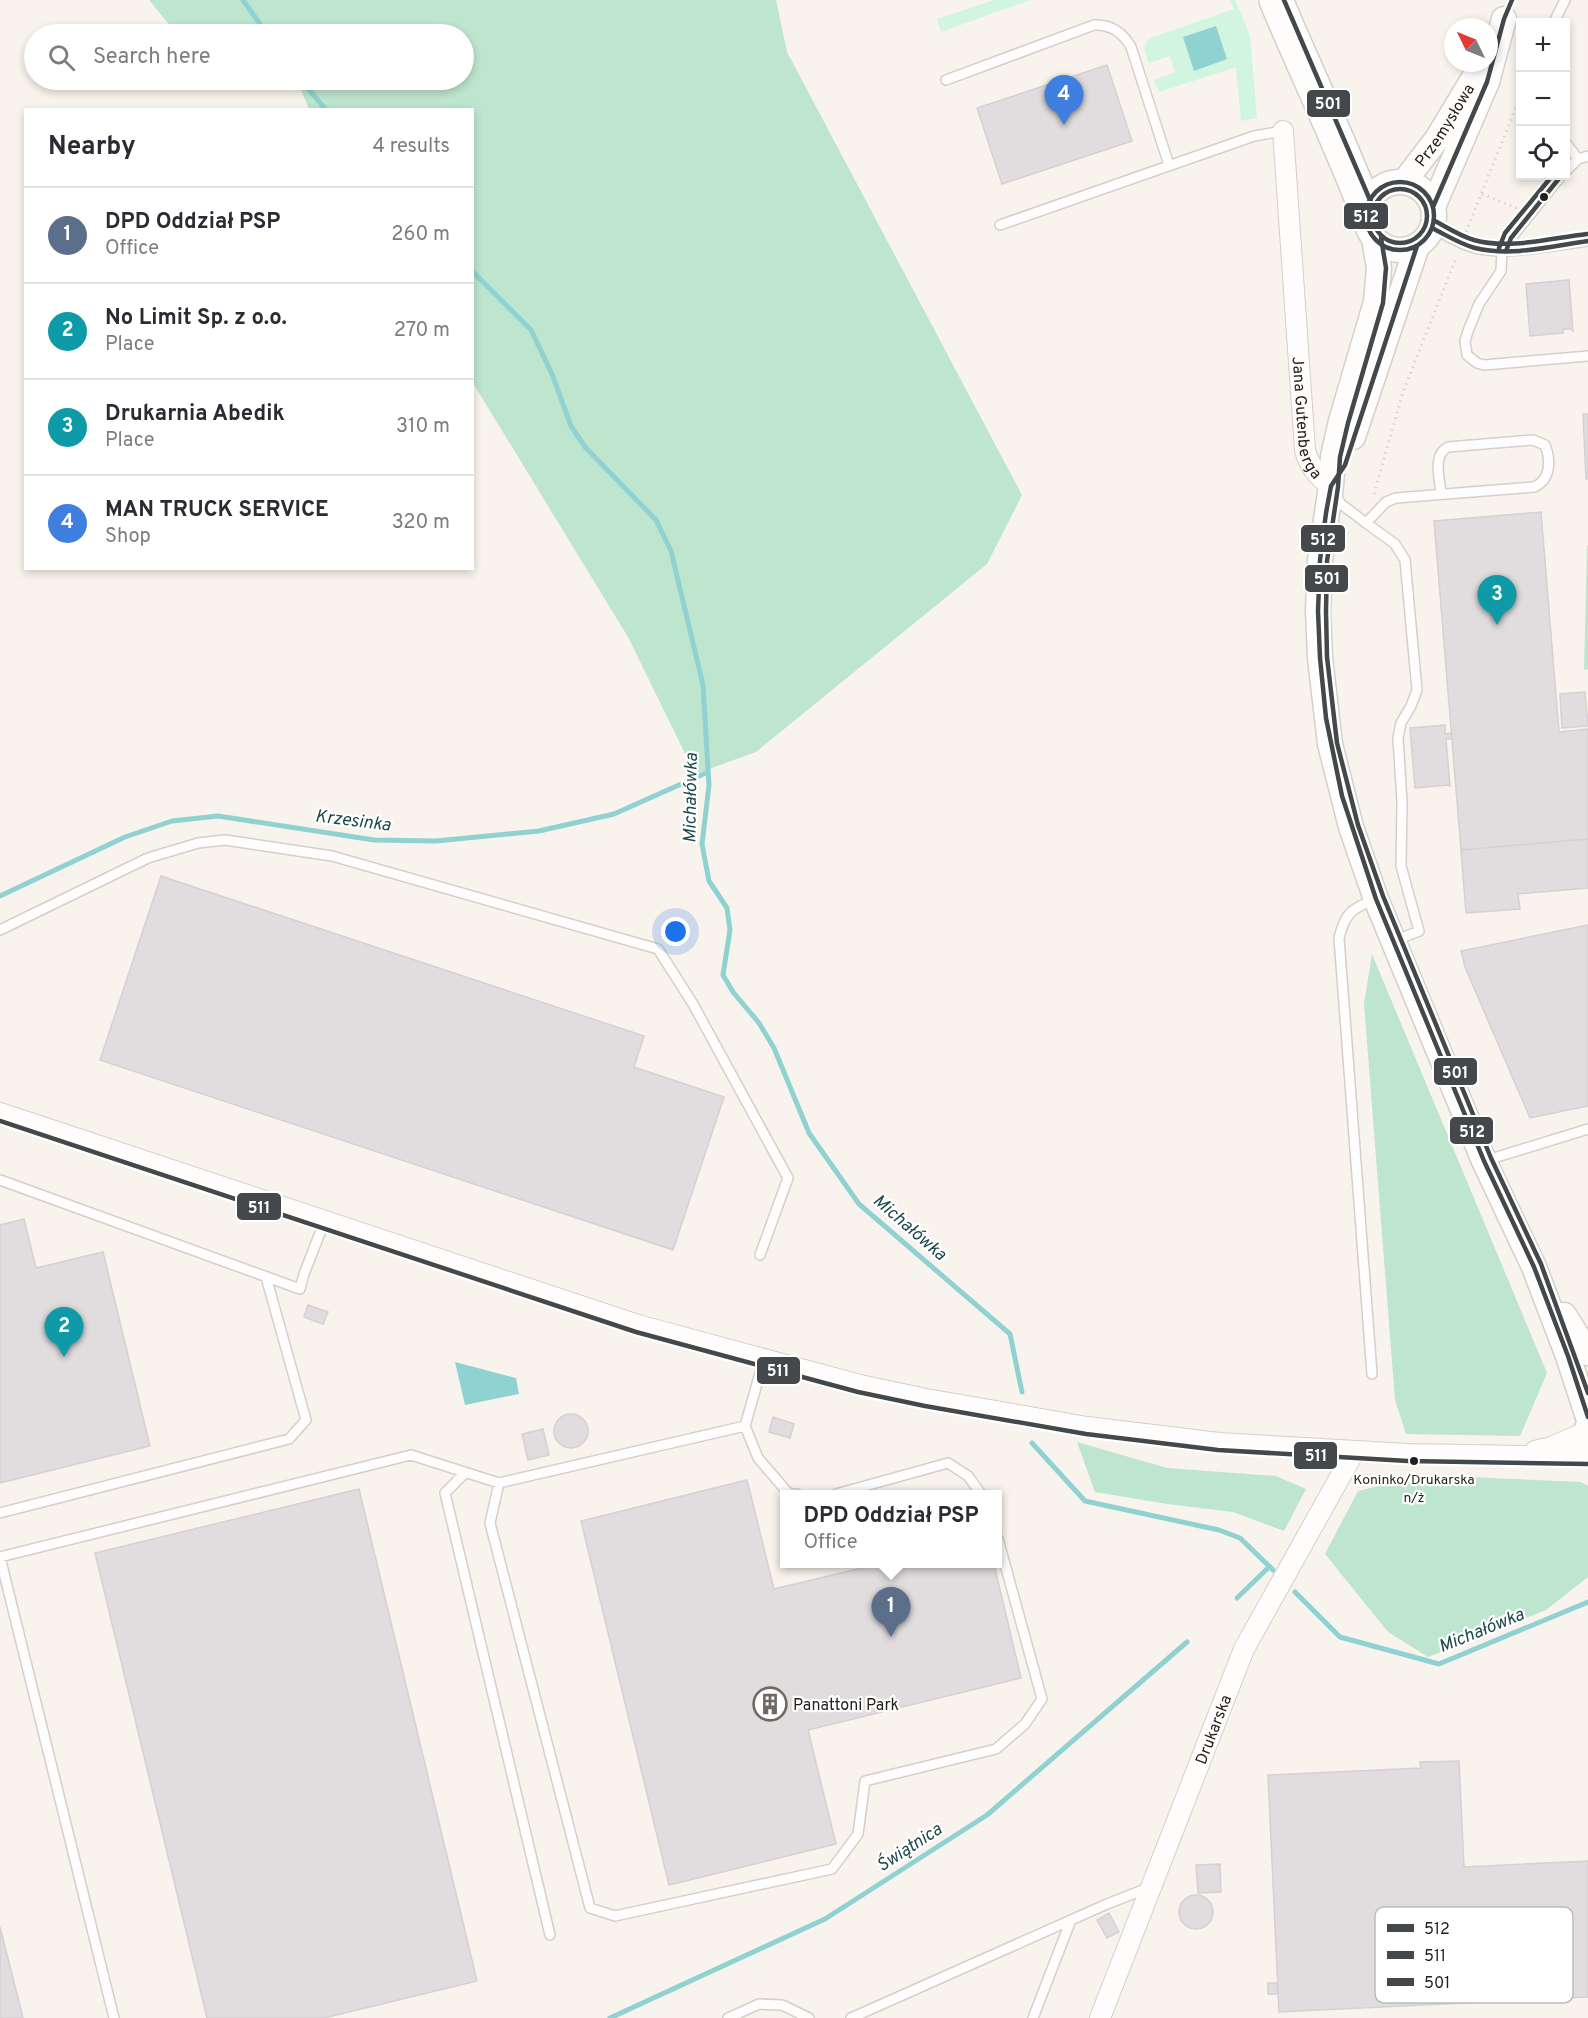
<!DOCTYPE html>
<html lang="en">
<head>
<meta charset="utf-8">
<style>
	body { margin:0; font-family:Overpass,sans-serif; background:#f7f7f7; color:#2b2b33 }
	.controls { position:absolute; right:18px; top:18px; display:grid; overflow:hidden; border-radius:0px; box-shadow:0 3px 9px #0003 }
	.controls button { width:54px; height:54px; display:grid; place-items:center; padding:0; border:0; border-bottom:2px solid #e1e1e2; background:#fff; color:#2b2b33; font:30px sans-serif }
	.compass { position:absolute; left:1444px; top:18px; width:54px; height:54px; border-radius:50%; background:#fff; box-shadow:0 3px 9px #0003; rotate:313deg }
	.you { position:absolute; left:676px; top:932px; width:21px; height:21px; margin:-15px; border:4px solid #fff; border-radius:50%; background:#1a73e8; box-shadow:0 0 0 9px #1a73e833 }
	.badge { display:grid; place-items:center; width:39px; height:39px; border-radius:50%; background:#6e6963; color:#fff; font-size:20px; font-weight:700 }
	.pin { position:absolute; translate:-50% -50px; filter:drop-shadow(0 2px 3px #0008) }
	.pin::after { content:''; position:absolute; top:32px; width:21px; height:18px; background:inherit; clip-path:polygon(0 0,100% 0,50% 100%) }
	.popup { position:absolute; left:780px; top:1490px; width:222px; height:78px; box-sizing:border-box; display:grid; place-content:center; border-radius:0px; background:#fff; filter:drop-shadow(0 2px 4px #0005); font-size:20px; white-space:nowrap; color:#7c7c81 }
	.popup b { font-size:22px; color:#2b2b33 }
	.popup::after { content:''; position:absolute; left:50%; top:100%; margin-left:-12px; border:12px solid transparent; border-top-color:#fff }
	.list { margin:0; padding:0; list-style:none }
	h2 { display:flex; justify-content:space-between; align-items:center; height:78px; margin:0; padding:0 24px; font-size:26px }
	h2 small { font-size:20px; font-weight:400; color:#7c7c81 }
	.list li { display:grid; grid-template-columns:39px 1fr auto; gap:18px; align-items:center; box-sizing:border-box; height:96px; padding:0 24px; border-top:2px solid #e1e1e2 }
	.list b { display:block; font-size:22px; white-space:nowrap }
	.list p { margin:0; font-size:20px; white-space:nowrap; color:#7c7c81 }
	.list em { font-size:20px; font-style:normal; color:#7c7c81 }
	.icon { flex:none; width:33px; height:33px; fill:none; stroke:currentColor; stroke-width:2; stroke-linecap:round; stroke-linejoin:round }
	.map { position:relative; flex:none; width:1588px; height:2018px; overflow:hidden }
	.search { position:absolute; background:#fff; box-shadow:0 3px 9px #0003; left:24px; top:24px; width:450px; height:66px; display:flex; align-items:center; gap:15px; box-sizing:border-box; padding:0 21px; border-radius:33px; color:#7c7c81; font-size:22px }
	.panel { position:absolute; background:#fff; box-shadow:0 3px 9px #0003; left:24px; top:108px; width:450px; height:462px; border-radius:0px }
	.map>svg:first-child { display:block }
	.green { fill:#d1f5de }
	.forest { fill:#bee5cd }
	.water { fill:#8fd2d1 }
	.lines { fill:none; stroke-linecap:round; stroke-linejoin:round }
	.stream { stroke:#8fd2d1; stroke-width:5 }
	.building { fill:#e1dddf; stroke:#d4d1d2; stroke-width:1.5 }
	.service-casing { stroke:#d4cfc9; stroke-width:12 }
	.minor-casing { stroke:#d4cfc9; stroke-width:22 }
	.tertiary-casing { stroke:#d4cfc9; stroke-width:27 }
	.motorway-casing { stroke:#d4cfc9; stroke-width:36 }
	.path { stroke:#d7d5d3; stroke-width:3; stroke-dasharray:1.5 4.5; stroke-linecap:butt }
	.service { stroke:#fefdfc; stroke-width:9 }
	.minor { stroke:#fefdfc; stroke-width:20 }
	.tertiary { stroke:#fefdfc; stroke-width:24 }
	.motorway { stroke:#fefdfc; stroke-width:33 }
	.bus-1-casing { stroke:#fff; stroke-width:9 }
	.bus-2-casing { stroke:#fff; stroke-width:9 }
	.bus-3-casing { stroke:#fff; stroke-width:9 }
	.bus-1 { stroke:#45484a; stroke-width:4.5 }
	.bus-2 { stroke:#45484a; stroke-width:4.5 }
	.bus-3 { stroke:#45484a; stroke-width:4.5 }
	.bus-dot { fill:#231f19; stroke:#fff; stroke-width:2 }
	.labels { text-anchor:middle; stroke-width:4.5; stroke-linejoin:round; paint-order:stroke }
	.bus-label { font-size:14px; fill:#231f19; stroke:#fff }
	.street-label { font-size:16px; fill:#231f19; stroke:#fff }
	.poi-label { font-size:16px; fill:#231f19; stroke:#fff; text-anchor:start }
	.water-label { font-size:18px; font-style:italic; fill:#1c4949; stroke:#fff }
	.key { fill:#fff; stroke:#bdbcba; stroke-width:1.5 }
	.key-label { font-size:16px; fill:#231f19 }
	.line-badge { stroke:#fff; stroke-width:2 }
	.badge-label { font-size:16px; text-anchor:middle; font-weight:bold; fill:#fff }
</style>
</head>
<body>
<div class="map">
<svg width="1588" height="2018" viewBox="0 0 1588 2018">
	<rect width="100%" height="100%" fill="#f9f3ed"/>
	<path class="green" d="M994,0H1030L941,32L937,19Z
		M1230,0H1235L1250,35L1257,118L1241,121L1236,67L1159,92L1154,80L1175,72L1170,56L1149,63C1145,53 1141,46 1150,38L1234,9Z"/>
	<path class="forest" d="M149,0H776L787,52L1022,495L987,564L756,752L695,774L628,637L473,383L472,110L309,109L297,80H464V34H177Z
		M1588,545V669L1584,670L1587,546Z
		M1372,954L1547,1373L1520,1436L1406,1434L1395,1400L1364,1004Z
		M1077,1442L1167,1468L1276,1476L1306,1489L1284,1531L1233,1512L1167,1504L1095,1492Z
		M1423,1475L1581,1482L1588,1486V1577L1546,1610L1428,1657L1388,1632L1325,1554L1358,1491Z"/>
	<path class="water" d="M1216,26L1227,59L1194,71L1183,37Z
		M455,1362L516,1378L519,1394L465,1405Z"/>
	<g class="lines">
		<path class="stream" d="M243,0L267,34
			M301,80L326,110
			M472,271L531,330L552,374L571,426L585,447L656,520L671,551L703,685L709,785L702,844L709,881L727,908L730,930L723,975L733,992L759,1023L774,1048L809,1133L859,1204L1010,1334L1022,1392
			M0,896L125,837L172,821L218,816L374,840L436,841L539,831L614,814L708,772
			M1032,1443L1085,1501L1219,1530L1240,1538L1273,1570
			M1295,1592L1340,1637L1439,1664L1588,1602
			M1237,1598L1269,1567
			M610,2018L825,1919L987,1815L1187,1642"/>
	</g>
	<path class="building" d="M1107,65L1132,141L1002,184L977,108Z
		M1568,280H1569L1573,332L1572,329H1563V333L1530,336L1526,284Z
		M1583,414H1588V479H1586Z
		M1541,512L1559,732L1588,729V839L1461,850L1434,521Z
		M1585,692L1588,726L1562,728L1560,694Z
		M1445,725V734L1451,733L1452,739H1446L1450,787L1449,785L1415,788L1410,728Z
		M1588,839V888L1518,894L1520,909L1466,913L1461,850Z
		M161,876L644,1036L634,1067L724,1097L673,1250L100,1060Z
		M1588,925V1106L1530,1118L1465,967L1461,951Z
		M24,1219L36,1268L103,1252L150,1446L0,1483V1225Z
		M308,1305L328,1312L323,1324L304,1317Z
		M554 1431a17 17 0 1 1 34 0a17 17 0 1 1-34 0Z
		M773,1417L794,1424L790,1438L769,1432Z
		M543,1429L549,1455L528,1460L522,1434Z
		M747,1480L774,1589L878,1564H994L1021,1678L808,1730L836,1844L669,1885L581,1521Z
		M359,1489L477,1981L324,2018H207L95,1553Z
		M1459,1761L1464,1867L1588,1861V1997L1279,2012L1268,1775L1421,1768L1420,1762Z
		M1220,1864L1221,1892L1198,1893L1196,1865Z
		M1179 1912a17 17 0 1 1 34 0a17 17 0 1 1-34 0Z
		M1109,1913L1119,1932L1107,1938L1097,1920Z
		M0,1927L23,2018H0Z
		M1268,1983H1277L1278,1994H1268Z"/>
	<g class="lines">
		<defs>
			<path id="service" d="M1554,22L1565,0
				M946,80L1094,25C1111,24 1123,33 1131,47L1169,165
				M1566,143L1578,159
				M1566,171L1578,159L1588,156
				M1000,225L1254,136L1283,131
				M1432,228C1446,235 1460,244 1475,248C1509,256 1553,245 1588,241
				M1502,251L1501,271L1479,304L1468,331L1465,341L1467,355L1477,363L1484,365L1588,356
				M1506,251L1511,238L1561,176
				M1335,494L1341,504L1366,523L1386,502L1396,498L1534,487C1551,480 1551,460 1545,445L1533,440L1448,447C1432,455 1440,479 1441,494
				M1366,523L1395,544L1405,560L1417,690L1411,706L1401,723L1398,738L1402,802L1401,866L1419,931L1394,941
				M0,930L148,858L198,843L225,840L332,856L658,949L693,1004L788,1178L760,1255
				M1484,1161L1588,1129
				M0,1180L300,1289L304,1274L325,1220
				M1372,1374L1339,938C1345,912 1353,908 1376,899
				M745,1426L758,1458L789,1494H797
				M465,1473L445,1493L550,1935
				M499,1483L490,1523L590,1908L615,1916L832,1869L858,1834L865,1781L996,1749L1025,1724L1042,1699L998,1539
				M836,1494L948,1463L968,1476L981,1494
				M0,1513L289,1439L306,1420L266,1277
				M0,1557L411,1455L499,1483L745,1426L764,1359
				M0,1557L114,2018
				M728,2018L759,2004L782,2005L809,2018
				M851,2018L1107,1904L1148,1888
				M1033,2018L1071,1920"/>
			<g id="minor">
				<path id="s1" d="M1283,131L1305,450C1309,466 1318,477 1331,486"/>
				<path d="M0,1113L638,1325L860,1385L926,1399L1087,1427L1219,1443L1408,1454L1588,1457"/>
				<path d="M1535,1451L1551,1447L1586,1432"/>
				<path id="s2" d="M1100,2018L1244,1649L1354,1452"/>
			</g>
			<g id="tertiary">
				<circle cx="1400" cy="216" r="34"/>
				<path id="s3" d="M1404,182L1437,139L1475,76"/>
				<path d="M1433,207L1487,82L1504,19"/>
				<path d="M1374,239L1379,268L1376,302L1341,421L1333,456L1331,486L1320,560L1318,611L1320,658L1330,744L1351,827L1376,899L1484,1161L1534,1267L1568,1356L1588,1417"/>
				<path d="M1353,437L1417,246"/>
				<path d="M1564,1315L1588,1353"/>
				<path d="M1588,1426L1586,1432L1588,1443"/>
			</g>
			<path id="motorway" d="M1276,0C1305,70 1339,139 1366,210"/>
		</defs>
		<use href="#service" class="service-casing"/>
		<use href="#minor" class="minor-casing"/>
		<use href="#tertiary" class="tertiary-casing"/>
		<use href="#motorway" class="motorway-casing"/>
		<path class="path" d="M1482,194L1519,209
			M1466,232L1520,97
			M1374,494L1403,392L1456,258"/>
		<use href="#service" class="service"/>
		<use href="#minor" class="minor"/>
		<use href="#tertiary" class="tertiary"/>
		<use href="#motorway" class="motorway"/>
		<defs>
			<path id="bus-1" d="M1366 216a34 34 0 1 1 68 0a34 34 0 1 1-68 0Z
				M1433,207L1487,82L1504,19L1512,0
				M1432,228C1446,235 1460,244 1475,248C1512,257 1552,246 1588,241
				M1417,246L1345,465L1331,486L1326,513L1320,560L1318,611L1320,658L1326,718L1342,796L1376,899L1484,1161L1534,1267L1568,1356L1588,1417
				M1506,251L1511,238L1561,176"/>
			<path id="bus-2" d="M0,1121L636,1332L858,1392L925,1406L1086,1434L1218,1450L1408,1461L1588,1464"/>
			<path id="bus-3" d="M1284,0L1373,207
				M1373 216a27 27 0 1 1 54 0a27 27 0 1 1-54 0Z
				M1435,221C1448,228 1460,236 1474,240C1509,250 1551,238 1587,234
				M1381,238L1386,268L1383,303L1348,423L1340,457L1338,487L1327,561L1326,611L1327,657L1337,743L1358,825L1383,896L1491,1158L1541,1264L1588,1393
				M1499,248L1505,233L1552,176"/>
		</defs>
		<use href="#bus-1" class="bus-1-casing"/>
		<use href="#bus-2" class="bus-2-casing"/>
		<use href="#bus-3" class="bus-3-casing"/>
		<use href="#bus-1" class="bus-1"/>
		<use href="#bus-2" class="bus-2"/>
		<use href="#bus-3" class="bus-3"/>
	</g>
	<defs>
		<symbol id="building-ring" viewBox="-11 -11 22 22"><circle r="9.5" fill="#fff" stroke="#6e6963" stroke-width="1.5"/><path d="M-4-6H4V6H1V3H-1V6H-4ZM-2.5-4.3h1.7v1.8h-1.7ZM.8-4.3h1.7v1.8H.8ZM-2.5-1h1.7V.8h-1.7ZM.8-1h1.7V.8H.8Z" fill="#6e6963"/></symbol>
	</defs>
	<g fill-rule="evenodd">
		<use href="#building-ring" x="751" y="1685" width="38" height="38"/>
	</g>
	<g class="bus-dot">
		<circle cx="1544" cy="197" r="5"/>
		<circle cx="1414" cy="1461" r="5"/>
	</g>
	<g class="labels">
		<g class="bus-label">
			<text x="1414" y="1484">Koninko/Drukarska<tspan x="1414" dy="18">n/ż</tspan></text>
		</g>
		<g class="street-label">
			<text dy="6" stroke="none"><textPath href="#s3" startOffset="70">Przemysłowa</textPath></text>
			<text dy="6" stroke="none"><textPath href="#s1" startOffset="288">Jana Gutenberga</textPath></text>
			<text dy="6" stroke="none"><textPath href="#s2" startOffset="310">Drukarska</textPath></text>
		</g>
		<g class="poi-label">
			<text x="793" y="1710">Panattoni Park</text>
		</g>
		<g class="water-label">
			<text transform="translate(690 798) rotate(-89)" y="6">Michałówka</text>
			<text transform="translate(353 820) rotate(7)" y="6">Krzesinka</text>
			<text transform="translate(910 1227) rotate(41)" y="6">Michałówka</text>
			<text transform="translate(1481 1630) rotate(-22)" y="6">Michałówka</text>
			<text transform="translate(909 1847) rotate(-33)" y="6">Świątnica</text>
		</g>
	</g>
	<rect x="1375" y="1907" width="198" height="96" rx="9" class="key"/>
	<rect x="1387" y="1924" width="27" height="8" fill="#45484a"/>
	<rect x="1387" y="1951" width="27" height="8" fill="#45484a"/>
	<rect x="1387" y="1978" width="27" height="8" fill="#45484a"/>
	<g class="key-label">
		<text x="1424" y="1934">512</text>
		<text x="1424" y="1961">511</text>
		<text x="1424" y="1988">501</text>
	</g>
	<g class="line-badge">
		<rect x="1306" y="89" width="45" height="29" rx="6" fill="#45484a"/>
		<rect x="1343" y="202" width="46" height="28" rx="6" fill="#45484a"/>
		<rect x="1300" y="524" width="46" height="29" rx="6" fill="#45484a"/>
		<rect x="1304" y="564" width="45" height="29" rx="6" fill="#45484a"/>
		<rect x="1433" y="1057" width="45" height="29" rx="6" fill="#45484a"/>
		<rect x="1449" y="1116" width="45" height="29" rx="6" fill="#45484a"/>
		<rect x="236" y="1192" width="46" height="29" rx="6" fill="#45484a"/>
		<rect x="756" y="1356" width="45" height="29" rx="6" fill="#45484a"/>
		<rect x="1293" y="1441" width="45" height="29" rx="6" fill="#45484a"/>
	</g>
	<g class="badge-label">
		<text x="1328" y="109">501</text>
		<text x="1366" y="222">512</text>
		<text x="1323" y="545">512</text>
		<text x="1327" y="584">501</text>
		<text x="1455" y="1078">501</text>
		<text x="1472" y="1137">512</text>
		<text x="259" y="1213">511</text>
		<text x="778" y="1376">511</text>
		<text x="1316" y="1461">511</text>
	</g>
</svg>
<div class="controls">
<button>+</button>
<button>−</button>
<button><svg class="icon" aria-label="locate" viewBox="0 0 24 24"><circle cx="12" cy="12" r="6"/><path d="M12 2v4M12 18v4M2 12h4M18 12h4"/></svg></button>
</div>
<svg class="compass" viewBox="-18 -18 36 36"><path d="M0-13l5 13h-10z" fill="#e53935"/><path d="M0 13l5-13h-10z" fill="#7c7c81"/></svg>
<div class="you"></div>
<div class="pin badge" style="left:891px;top:1637px;background:#5c6f8a">1</div>
<div class="popup"><b>DPD Oddział PSP</b>Office</div>
<div class="pin badge" style="left:64px;top:1357px;background:#0f9aa8">2</div>
<div class="pin badge" style="left:1497px;top:625px;background:#0f9aa8">3</div>
<div class="pin badge" style="left:1064px;top:125px;background:#3f7fe0">4</div>
<div class="search"><svg class="icon" aria-label="search" viewBox="0 0 24 24"><circle cx="10" cy="10" r="6"/><path d="M15 15l6 6"/></svg>Search here</div>
<section class="panel">
<h2>Nearby<small>4 results</small></h2>
<ul class="list">
<li><span class="badge" style="background:#5c6f8a">1</span><div><b>DPD Oddział PSP</b><p>Office</p></div><em>260 m</em></li>
<li><span class="badge" style="background:#0f9aa8">2</span><div><b>No Limit Sp. z o.o.</b><p>Place</p></div><em>270 m</em></li>
<li><span class="badge" style="background:#0f9aa8">3</span><div><b>Drukarnia Abedik</b><p>Place</p></div><em>310 m</em></li>
<li><span class="badge" style="background:#3f7fe0">4</span><div><b>MAN TRUCK SERVICE</b><p>Shop</p></div><em>320 m</em></li>
</ul>
</section>
</div>
</body>
</html>
